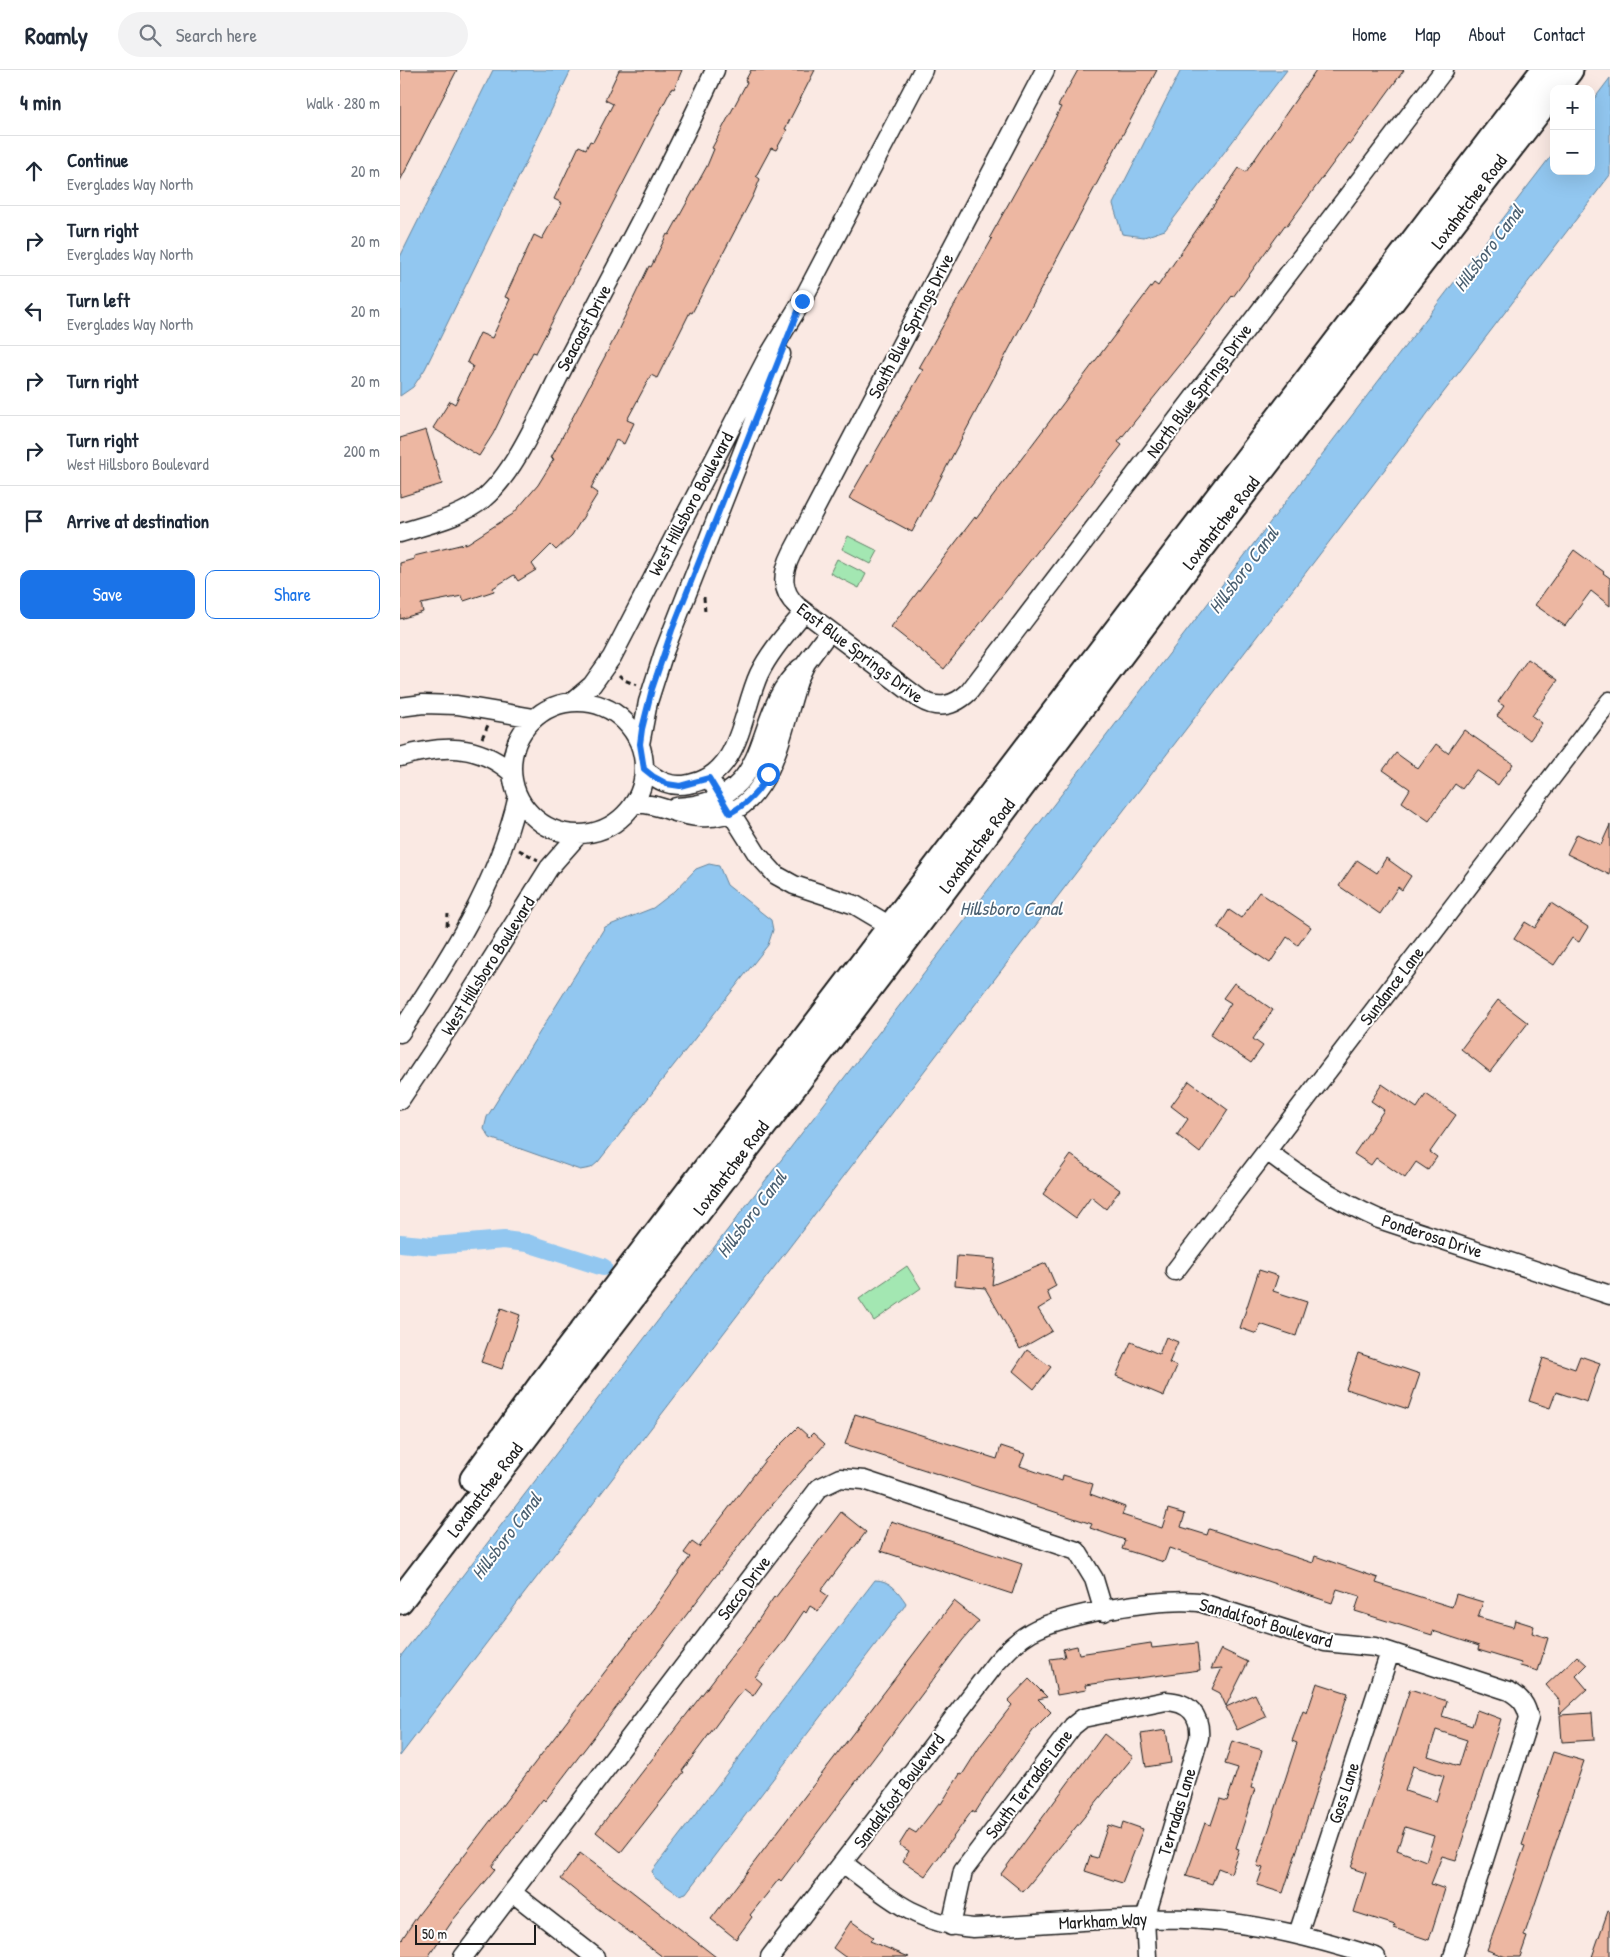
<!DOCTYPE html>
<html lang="en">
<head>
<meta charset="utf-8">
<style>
	body { margin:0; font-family:"Patrick Hand",sans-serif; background:#f2f2f3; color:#1f2937 }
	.controls { position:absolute; right:15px; top:15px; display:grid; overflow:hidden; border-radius:10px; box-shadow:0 5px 20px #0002 }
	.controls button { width:45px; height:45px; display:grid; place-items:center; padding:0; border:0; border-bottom:1px solid #e0e1e3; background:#fff; color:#1f2937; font:25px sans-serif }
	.scale { position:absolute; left:15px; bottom:12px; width:121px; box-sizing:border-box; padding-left:5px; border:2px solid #1c1c1c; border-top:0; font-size:14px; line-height:18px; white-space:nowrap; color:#1c1c1c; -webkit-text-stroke:4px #fff; paint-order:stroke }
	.stop { position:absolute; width:15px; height:15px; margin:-11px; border:4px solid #1a73e8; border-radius:50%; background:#fff }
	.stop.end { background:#1a73e8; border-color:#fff; box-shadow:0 1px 5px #0008 }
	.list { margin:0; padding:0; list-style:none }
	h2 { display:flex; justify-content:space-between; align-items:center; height:65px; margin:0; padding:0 20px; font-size:21px }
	h2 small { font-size:16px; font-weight:400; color:#747a83 }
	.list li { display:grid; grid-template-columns:32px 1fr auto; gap:15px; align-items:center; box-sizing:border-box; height:70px; padding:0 20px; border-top:1px solid #e0e1e3 }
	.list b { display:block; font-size:19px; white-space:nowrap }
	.list p { margin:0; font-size:16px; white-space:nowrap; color:#747a83 }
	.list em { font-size:16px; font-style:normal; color:#747a83 }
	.actions { display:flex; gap:10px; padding:15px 20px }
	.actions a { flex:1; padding:11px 0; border:1px solid #1a73e8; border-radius:10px; text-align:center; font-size:18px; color:#1a73e8 }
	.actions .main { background:#1a73e8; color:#fff }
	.icon { flex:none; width:28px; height:28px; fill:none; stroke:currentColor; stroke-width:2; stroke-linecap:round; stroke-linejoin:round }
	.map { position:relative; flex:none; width:1210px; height:1887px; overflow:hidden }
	header { display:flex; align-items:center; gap:30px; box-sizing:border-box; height:70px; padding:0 25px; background:#fff; border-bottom:1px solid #e0e1e3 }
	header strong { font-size:24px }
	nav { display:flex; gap:28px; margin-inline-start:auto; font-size:18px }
	.search { width:350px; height:45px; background:#f2f2f3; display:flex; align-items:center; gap:12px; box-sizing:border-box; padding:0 18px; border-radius:28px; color:#747a83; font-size:19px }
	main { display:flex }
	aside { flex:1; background:#fff }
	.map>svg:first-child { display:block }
	.green { fill:#a3e7b2; stroke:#608267 }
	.water { fill:#92c7f0; stroke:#63839b }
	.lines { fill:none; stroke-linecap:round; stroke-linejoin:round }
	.canal { stroke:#92c7f0; stroke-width:18 }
	.building { fill:#edb7a2; stroke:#1c1c1c; fill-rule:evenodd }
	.minor-casing { stroke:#1c1c1c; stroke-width:21 }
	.secondary-casing { stroke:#1c1c1c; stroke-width:29 }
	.path { stroke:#1c1c1c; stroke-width:3; stroke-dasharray:5 4; stroke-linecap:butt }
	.minor { stroke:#fff; stroke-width:18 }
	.secondary { stroke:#fff; stroke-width:25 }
	.route { stroke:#1a73e8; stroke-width:6 }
	.labels { text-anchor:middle; stroke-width:4; stroke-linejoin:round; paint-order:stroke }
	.street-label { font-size:18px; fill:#1c1c1c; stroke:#fff }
	.water-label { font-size:19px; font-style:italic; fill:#4b6071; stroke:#fff }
</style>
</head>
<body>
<header>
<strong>Roamly</strong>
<div class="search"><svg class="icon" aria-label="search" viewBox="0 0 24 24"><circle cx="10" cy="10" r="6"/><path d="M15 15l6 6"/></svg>Search here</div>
<nav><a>Home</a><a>Map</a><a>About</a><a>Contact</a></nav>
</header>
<main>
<aside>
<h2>4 min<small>Walk · 280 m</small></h2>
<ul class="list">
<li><svg class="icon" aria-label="ahead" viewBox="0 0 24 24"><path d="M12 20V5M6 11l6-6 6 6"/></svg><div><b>Continue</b><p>Everglades Way North</p></div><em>20 m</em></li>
<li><svg class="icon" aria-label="right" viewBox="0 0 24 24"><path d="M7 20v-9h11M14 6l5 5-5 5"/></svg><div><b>Turn right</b><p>Everglades Way North</p></div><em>20 m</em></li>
<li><svg class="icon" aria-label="left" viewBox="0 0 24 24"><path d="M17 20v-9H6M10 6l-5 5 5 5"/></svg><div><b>Turn left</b><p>Everglades Way North</p></div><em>20 m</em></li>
<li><svg class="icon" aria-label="right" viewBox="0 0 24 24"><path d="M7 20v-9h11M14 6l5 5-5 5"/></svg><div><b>Turn right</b></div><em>20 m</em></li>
<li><svg class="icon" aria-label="right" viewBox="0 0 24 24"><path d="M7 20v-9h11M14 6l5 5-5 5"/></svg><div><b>Turn right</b><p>West Hillsboro Boulevard</p></div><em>200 m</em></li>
<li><svg class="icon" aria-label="arrive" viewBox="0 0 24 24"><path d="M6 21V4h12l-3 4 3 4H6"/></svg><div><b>Arrive at destination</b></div></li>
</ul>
<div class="actions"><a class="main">Save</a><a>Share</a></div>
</aside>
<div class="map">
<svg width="1210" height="1887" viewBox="0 0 1210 1887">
	<rect width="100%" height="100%" fill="#fae9e3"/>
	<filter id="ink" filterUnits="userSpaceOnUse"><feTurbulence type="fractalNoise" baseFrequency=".02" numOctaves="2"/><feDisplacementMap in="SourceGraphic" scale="10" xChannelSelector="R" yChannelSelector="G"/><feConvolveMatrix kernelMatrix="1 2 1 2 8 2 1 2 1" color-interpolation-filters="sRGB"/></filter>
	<g filter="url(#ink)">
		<path class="green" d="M448,466L478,481L471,494L442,479Z
			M437,489L466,504L459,518L430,503Z
			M507,1196L521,1218L474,1251L459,1229Z"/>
		<path class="water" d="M93,0H171L25,299L13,317L0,326V187Z
			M781,0H887L765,160L744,167L722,164L713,134Z
			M1210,8V105L0,1686V1587L1154,82V101H1191V33Z
			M309,794L319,796L327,815L371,850L373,860L368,875L198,1092L191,1098L180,1100L90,1068L84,1059L87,1047L205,857L253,838L275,821L296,799Z
			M475,1510C490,1510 498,1521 506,1533L504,1537L286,1823L279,1825L254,1807L252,1801Z"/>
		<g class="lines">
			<path class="canal" d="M0,1173L33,1176L104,1170L127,1173L203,1197"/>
		</g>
		<path class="building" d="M0,0H57L0,111Z
			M219,0H282L274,19L272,18L136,283L133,282L93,364L79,386L33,358L50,331L55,334L73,296L67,292L80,263L92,268L110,229L105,227L134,165L142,169L162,133L154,129L179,76L186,79L190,71L193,72L213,34L205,30Z
			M351,0H415L385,59L387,60L376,80L371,78L356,106L360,109L353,126L292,243L290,242L257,308L251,305L227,350L234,353L224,374L216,370L212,378L191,418L198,423L172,465L156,480L151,475L132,494L136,500L118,511L114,505L93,518L94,521L64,531L62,526L21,534L23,542L0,549V493L14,489V486L68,473L113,444L138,415L154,389L151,388L212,273L249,196L251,197L267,164L269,165L307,96L314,79L312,78L347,12L345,11Z
			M678,0H757L512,462L449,428L523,300L519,298L592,169L590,167L644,70L661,37L658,36Z
			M916,0H1004L950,74L948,73L887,156L885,155L833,227L832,226L797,274L718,372L722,375L544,599L491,557L575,447L576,449L754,213L758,216L839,98L846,102Z
			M26,360L42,414L0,427V368Z
			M1174,480L1204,502L1203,503L1210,508V536L1191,521L1165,556L1135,535Z
			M1128,589L1158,610L1132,646L1142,653L1130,670L1097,646L1104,636L1098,632Z
			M1064,660L1113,694L1098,715L1076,700L1062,719L1055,714L1029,751L1002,732L1010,719L983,700L996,683L1018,699L1036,674L1048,683Z
			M1210,755V805L1167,784L1177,764L1201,775Z
			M986,788L1011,806L1002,820L998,817L980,844L939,816L957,790L977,803Z
			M859,822L911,857L898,875L887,867L870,893L818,858L829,840L841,848Z
			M1151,833L1188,857L1179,872L1172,868L1154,895L1114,869L1125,852L1135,858Z
			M834,913L873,940L853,969L863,976L851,993L810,965L831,933L823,928Z
			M1098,930L1128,953L1090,1002L1061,979Z
			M789,1011L828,1040L800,1083L777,1065L788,1049L771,1036Z
			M982,1014L1017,1038L1026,1024L1056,1045L1030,1082L1037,1087L1028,1100L1016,1092L1005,1108L976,1088L971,1095L954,1084L984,1040L971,1031Z
			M671,1085L720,1120L706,1139L691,1127L676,1148L643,1124Z
			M557,1186L595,1189L592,1215L646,1193L656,1216L647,1221L651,1231L638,1239L652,1261L620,1279L585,1218L555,1215Z
			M859,1200L878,1206L873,1221L907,1232L896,1266L860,1254L857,1264L840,1258Z
			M101,1238L120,1245L102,1299L81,1292Z
			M766,1267L778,1272L769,1293L777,1296L764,1326L716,1306L731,1272L759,1284Z
			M627,1280L651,1297L634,1319L613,1301Z
			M958,1283L1020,1304L1008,1339L946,1319Z
			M1180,1286L1200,1293L1187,1332L1156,1322L1150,1338L1129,1331L1143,1288L1175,1299Z
			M455,1344L597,1389L601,1376L625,1384L620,1396L662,1411L663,1405L693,1414L690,1424L725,1437L722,1445L762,1458L768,1439L785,1444L781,1457L807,1465L809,1459L913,1493L915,1486L978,1508L976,1513L1052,1537L1056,1524L1083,1532L1078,1547L1113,1557L1115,1550L1134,1556L1132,1563L1148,1568L1138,1601L1120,1596L1121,1593L1078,1580L1079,1576L1033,1561L1032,1565L955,1541L960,1526L937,1519L932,1533L769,1478L764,1492L722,1479L725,1470L690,1458L692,1454L445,1374Z
			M398,1357L409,1367L413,1363L425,1374L353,1457L187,1676L145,1731L143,1729L92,1796L95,1799L53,1850L28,1887H0V1872L18,1845L257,1534L290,1487L284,1483L292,1472L299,1477L366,1389Z
			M441,1442L466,1462L421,1521L428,1526L418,1541L410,1536L406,1543L404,1541L383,1572L355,1607L362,1613L353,1626L344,1619L336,1628L282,1701L284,1702L221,1782L196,1762L351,1561L374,1527L375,1528Z
			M491,1451L622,1494L612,1524L481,1481Z
			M554,1531L579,1551L562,1571L381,1811L379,1809L350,1845L352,1847L336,1869L311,1849Z
			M751,1573L752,1578L797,1573L800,1600L685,1615L686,1620L657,1625L650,1589L665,1587L663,1579L677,1576L679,1584Z
			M821,1579L848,1592L826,1636L820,1623L812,1619L822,1598L811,1599Z
			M1177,1586L1187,1595L1176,1606L1187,1619L1160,1644L1159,1630L1146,1615Z
			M629,1609L647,1627L638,1629L651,1642L635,1658L594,1713L575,1743L572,1741L525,1806L503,1791L509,1781L499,1775L509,1759L516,1763L539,1733L541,1734L560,1704L562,1705L581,1675L612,1635L608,1631Z
			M917,1613L948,1623L883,1823L857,1815L863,1798L857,1796L897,1673L892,1671L903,1641L907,1643Z
			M1010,1619L1047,1631L1042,1646L1072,1656L1077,1640L1101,1649L1056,1790L1042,1786L1031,1814L1045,1819L1029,1870L994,1858L995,1855L954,1842L966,1803L951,1798ZM1036,1660L1067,1670L1059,1696L1028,1686ZM1013,1696L1044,1706L1036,1731L1005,1721ZM1005,1757L1034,1766L1026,1791L997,1780Z
			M855,1624L866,1647L837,1660L826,1637Z
			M1192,1643L1194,1670L1162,1672L1160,1645Z
			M766,1660L771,1693L746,1697L741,1664Z
			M704,1664L733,1687L623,1822L601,1804Z
			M832,1671L862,1680L851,1718L855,1719L836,1778L839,1779L831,1803L818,1798L812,1814L786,1806L805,1753L811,1755L820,1729L827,1731L838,1698L825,1694Z
			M1153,1682L1184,1691L1124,1866L1127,1867L1120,1887H1106L1087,1880L1125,1776L1122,1775Z
			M723,1752L743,1759L722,1813L685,1801L690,1786L697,1788L708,1755L721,1759Z
			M180,1783L230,1820L316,1887H263L189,1832L161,1809Z
			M1208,1841L1210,1842V1887H1192Z
			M451,1851L473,1867L470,1871L509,1887H445L433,1878Z"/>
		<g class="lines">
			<defs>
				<path id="minor" d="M645,0L392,483C382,503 380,520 397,536L520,629C538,640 554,636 569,622L1044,0
					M0,463C28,454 60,448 83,429C116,402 142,338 162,300C214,201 268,102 315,0
					M112 698a66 66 0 1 1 132 0a66 66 0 1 1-132 0Z
					M172,632L192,615L212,587L366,290L402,231L523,0
					M0,637L23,634L57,635L134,648
					M240,674L248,632L264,582L381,284
					M0,687C41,675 78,673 112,703
					M244,699C258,711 271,718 289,714C341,705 341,643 359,604C370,581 388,562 404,542
					M309,708L357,784L376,805L394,815L455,835L492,857
					M233,734C258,732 276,746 300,747C372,752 381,659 399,608L406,593L429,562
					M276,737C378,732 348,646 400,598
					M0,963C49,889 98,814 118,726
					M0,1030L51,954L149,798L179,764
					M867,1081C903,1109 936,1130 979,1149L1210,1225
					M775,1201L1210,631
					M443,1793C488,1827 514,1853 573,1858C649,1854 726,1845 802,1850C862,1854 919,1869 976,1887
					M113,1823L195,1887
					M551,1856L563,1801L673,1656L683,1648L766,1631C789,1632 801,1645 799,1668L745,1849L747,1887
					M898,1864L990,1582
					M63,1887L419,1418L440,1408L464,1410L677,1481L694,1509L704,1542
					M370,1887L596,1593C607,1581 617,1570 631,1562C665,1543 760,1528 799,1532L925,1572L975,1577L1109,1621C1121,1628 1126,1634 1129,1648L1053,1887"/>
				<path id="secondary" d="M1155,19L1170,0
					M73,1409L144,1311L1144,0
					M0,1531L506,870L790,493L1154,21"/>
			</defs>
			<use href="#minor" class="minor-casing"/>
			<use href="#secondary" class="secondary-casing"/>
			<path class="path" d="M304,527L305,543
				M219,605L224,610L237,615
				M82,668L88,655
				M119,780L138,790
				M47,856L48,844"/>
			<use href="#minor" class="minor"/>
			<use href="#secondary" class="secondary"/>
		</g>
	</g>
	<g class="lines" filter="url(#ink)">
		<path class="route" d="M368,704C360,721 347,734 330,743L309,708L280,716L267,714L254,707L244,699L240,674L242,659L252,619L272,560L402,231"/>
	</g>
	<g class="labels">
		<g class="street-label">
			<text transform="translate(1069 132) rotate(-53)" y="6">Loxahatchee Road</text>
			<text transform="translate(511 256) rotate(-62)" y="6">South Blue Springs Drive</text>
			<text transform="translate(184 258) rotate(-62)" y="6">Seacoast Drive</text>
			<text transform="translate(799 321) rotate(-53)" y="6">North Blue Springs Drive</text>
			<text transform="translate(291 434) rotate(-62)" y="6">West Hillsboro Boulevard</text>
			<text transform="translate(821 453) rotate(-52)" y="6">Loxahatchee Road</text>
			<text transform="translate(460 583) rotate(37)" y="6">East Blue Springs Drive</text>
			<text transform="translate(577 776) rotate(-53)" y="6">Loxahatchee Road</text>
			<text transform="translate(88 896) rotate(-58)" y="6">West Hillsboro Boulevard</text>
			<text transform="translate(992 916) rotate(-53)" y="6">Sundance Lane</text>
			<text transform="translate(331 1098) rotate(-53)" y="6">Loxahatchee Road</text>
			<text transform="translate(1032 1166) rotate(18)" y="6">Ponderosa Drive</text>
			<text transform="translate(85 1420) rotate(-53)" y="6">Loxahatchee Road</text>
			<text transform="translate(344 1518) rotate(-53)" y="6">Sacco Drive</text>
			<text transform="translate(866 1553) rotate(16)" y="6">Sandalfoot Boulevard</text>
			<text transform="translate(629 1714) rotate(-53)" y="6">South Terradas Lane</text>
			<text transform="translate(499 1721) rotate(-53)" y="6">Sandalfoot Boulevard</text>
			<text transform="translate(944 1723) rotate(-72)" y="6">Goss Lane</text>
			<text transform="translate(777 1742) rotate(-73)" y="6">Terradas Lane</text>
			<text transform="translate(703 1851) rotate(-3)" y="6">Markham Way</text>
		</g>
		<g class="water-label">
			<text transform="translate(1088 178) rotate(-53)" y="7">Hillsboro Canal</text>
			<text transform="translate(843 500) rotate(-53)" y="7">Hillsboro Canal</text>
			<text x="611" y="845">Hillsboro Canal</text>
			<text transform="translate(351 1144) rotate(-53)" y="7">Hillsboro Canal</text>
			<text transform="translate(106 1466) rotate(-53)" y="7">Hillsboro Canal</text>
		</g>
	</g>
</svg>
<div class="controls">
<button>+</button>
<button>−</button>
</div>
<div class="scale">50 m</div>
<div class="stop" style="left:368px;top:704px"></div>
<div class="stop end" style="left:402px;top:231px"></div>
</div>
</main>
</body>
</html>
